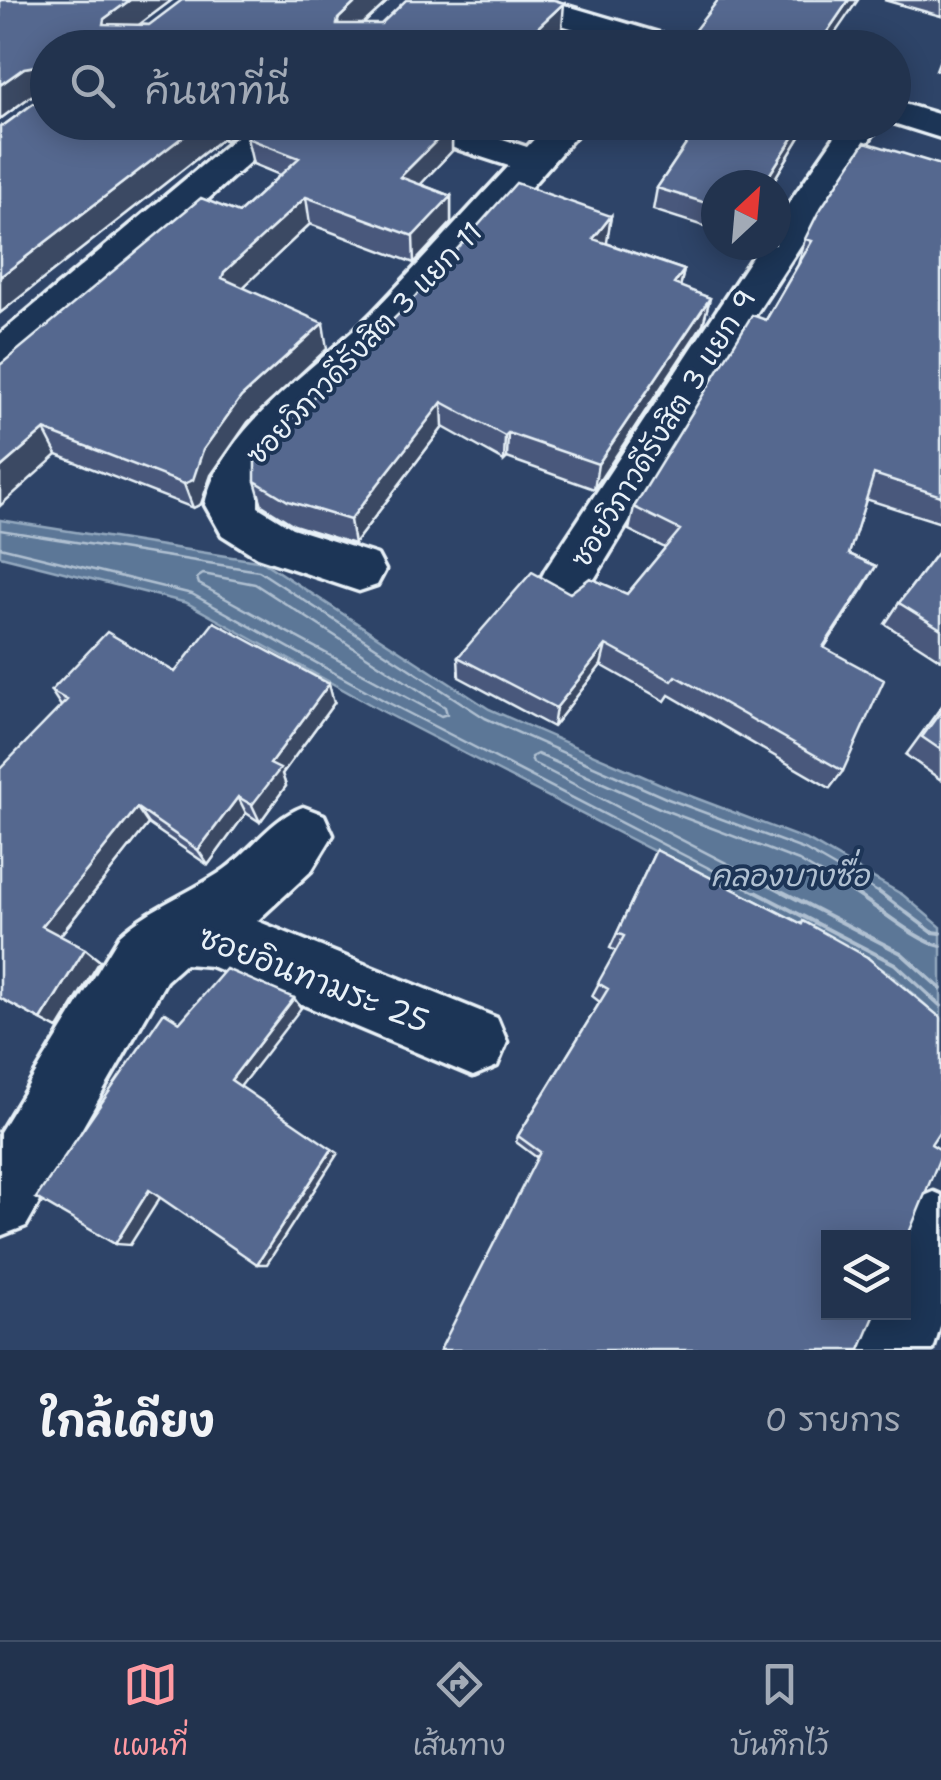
<!DOCTYPE html>
<html lang="th">
<head>
<meta charset="utf-8">
<style>
	body { margin:0; font-family:"Shantell Sans","Playpen Sans Thai",sans-serif; background:#2e3f58; color:#f1f3f6 }
	.controls { position:absolute; right:30px; bottom:30px; display:grid; overflow:hidden; border-radius:0px; box-shadow:0 5px 25px #0003 }
	.controls button { width:90px; height:90px; display:grid; place-items:center; padding:0; border:0; border-bottom:2px solid #3f4e66; background:#22334e; color:#f1f3f6; font:50px sans-serif }
	.compass { position:absolute; left:701px; top:170px; width:90px; height:90px; border-radius:50%; background:#22334e; box-shadow:0 5px 25px #0003; rotate:26deg }
	.list { margin:0; padding:0; list-style:none }
	h2 { display:flex; justify-content:space-between; align-items:center; height:130px; margin:0; padding:0 40px; font-size:42px }
	h2 small { font-size:32px; font-weight:400; color:#a2aab6 }
	.icon { flex:none; width:55px; height:55px; fill:none; stroke:currentColor; stroke-width:2; stroke-linecap:round; stroke-linejoin:round }
	.map { position:relative; flex:none; width:941px; height:1350px; overflow:hidden }
	.search { position:absolute; background:#22334e; box-shadow:0 5px 25px #0003; left:30px; right:30px; top:30px; height:110px; display:flex; align-items:center; gap:25px; box-sizing:border-box; padding:0 35px; border-radius:55px; color:#a2aab6; font-size:38px }
	.sheet { height:290px; background:#22334e }
	nav { display:flex; justify-content:space-around; align-items:center; box-sizing:border-box; height:140px; border-top:2px solid #3f4e66; background:#22334e; font-size:28px; color:#a2aab6 }
	nav a { display:grid; justify-items:center; gap:5px }
	nav .on { color:#ff9aa2 }
	.map>svg:first-child { display:block }
	.water { fill:#5b7797; stroke:#93a8be; stroke-width:2.5 }
	.lines { fill:none; stroke-linecap:round; stroke-linejoin:round }
	.shore-far1 { stroke:#b0c0d1; stroke-width:2.5 }
	.shore { stroke:#b0c0d1; stroke-width:4 }
	.minor-casing { stroke:#e8f1f8; stroke-width:7 }
	.minor { fill:#1d3557; fill-rule:evenodd }
	.wall { fill:#48597b; stroke:#e8f1f8; stroke-width:2.5 }
	.shaded-wall { fill:#3b4964; stroke:#e8f1f8; stroke-width:2.5 }
	.building { fill:#54688f; stroke:#e8f1f8; stroke-width:2.5 }
	.labels { text-anchor:middle; stroke-width:8; stroke-linejoin:round; paint-order:stroke }
	.street-label { font-size:28px; fill:#e8f1f8; stroke:#1d3557 }
	.water-label { font-size:30px; font-style:italic; fill:#b0c0d1; stroke:#1d3557 }
	.near-street-label { font-size:32px; fill:#e8f1f8; stroke:#1d3557 }
</style>
</head>
<body>
<div class="map">
<svg width="941" height="1350" viewBox="0 0 941 1350">
	<rect width="100%" height="100%" fill="#2e4468"/>
	<filter id="ink" filterUnits="userSpaceOnUse"><feTurbulence type="fractalNoise" baseFrequency=".01" numOctaves="2"/><feDisplacementMap in="SourceGraphic" scale="20" xChannelSelector="R" yChannelSelector="G"/><feConvolveMatrix kernelMatrix="1 2 1 2 8 2 1 2 1" color-interpolation-filters="sRGB"/></filter>
	<g filter="url(#ink)">
		<path class="water" d="M0,520L263,562L489,709L672,789L809,841L903,895L941,927V1019L890,973L382,711L187,603L0,556Z"/>
		<g class="lines">
			<path class="shore-far1" d="M0,530L259,571L485,718L668,799L805,850L883,895
				M0,547L192,594L387,702L761,895
				M203,574L255,584L445,707L447,714L441,716L199,584L197,578Z
				M788,895L533,763L531,757L537,754L664,810L799,861L857,895"/>
			<path class="shore" d="M756,892L895,964L941,1006
				M783,892L901,953L941,989
				M853,892C878,907 916,941 941,946
				M879,892L932,932L941,933"/>
			<defs>
				<path id="minor" d="M497,0H547L686,41L691,48H637L502,7Z
					M894,101L941,115V138L890,122H894Z
					M254,122H295L16,369L0,373V334Z
					M423,122H450L527,147L550,122H588L401,334L276,458L258,484V507L292,528L377,555L385,570L377,585L359,591L257,557L222,535L205,505C220,428 320,366 373,312C419,264 464,214 509,166L423,138L418,130Z
					M845,122H881L752,320L582,599L564,605L546,599L538,584L546,569L760,245H776V222Z
					M303,807L324,815L333,835L311,871L257,921L497,1018L507,1042L497,1066L473,1076L211,966L185,964L166,981L26,1226L0,1236V1132L120,935C151,907 191,893 225,869C253,849 271,819 303,807Z
					M934,1192L941,1195V1324L933,1350H855L868,1312H904V1238H894L908,1203Z"/>
			</defs>
			<use href="#minor" class="minor-casing"/>
			<use href="#minor" class="minor"/>
		</g>
		<path class="wall" d="M0,0H172L139,24L149,25L389,0L363,24L562,29L543,48H48V122H249L225,141L223,138L0,313V126L4,125L41,98V93L34,94L0,119Z
			M884,0H941V16Z
			M941,57V72L936,70Z
			M464,122H504L494,132Z
			M701,122H809L771,185H716V230L653,210L657,188Z
			M452,125V151L420,184L451,196V223L414,263L310,224L243,287L327,349L248,422L211,475L201,504L193,508L57,455L0,365L239,213L280,175L253,164L247,138Z
			M941,164V523L866,499L849,554L876,566L824,648L843,771L830,788L669,695L665,701L601,665L553,727L459,677L458,657L570,593L627,594L665,548L629,530L634,507L766,320L798,265L805,239Z
			M611,216L606,243L684,270L680,287L710,298L703,324L594,489L507,458L504,461L443,427L354,544L294,525L262,505L255,481Z
			M941,548V660L885,624L899,603Z
			M175,672L334,703L282,774L286,786L260,822L246,813L208,865L148,824L60,936L85,949L100,961L58,1029L0,998L61,706L51,691Z
			M941,707V780L906,755Z
			M656,850L867,957L536,1157L516,1142L518,1136L600,1002L592,996L616,951L610,948Z"/>
		<path class="shaded-wall" d="M130,0H172L112,45L103,24L104,19Z
			M358,0H389L340,45L338,19Z
			M849,0H858L825,48H816Z
			M564,3L562,29L543,48H521V43Z
			M41,65L48,92L34,94L0,119V85L24,68Z
			M202,122H219L223,138L0,313V277Z
			M221,122H249L225,141Z
			M494,122H504L494,132Z
			M803,122H809L771,185H763Z
			M452,125V151L402,204L400,177Z
			M451,196V223L414,263L413,236Z
			M306,197L310,224L231,299L222,278L224,272Z
			M611,216L607,242L589,265L593,239Z
			M684,270L678,296L674,284Z
			M710,298L703,324L594,489L598,464Z
			M323,323L327,349L248,422L211,475L201,504L193,508L184,484L203,450L241,397Z
			M442,402L443,427L354,544L350,520Z
			M44,430L57,455L0,506V468Z
			M508,433L507,458L504,461L505,436Z
			M876,566L863,588L811,667L823,647Z
			M606,645L601,665L553,727L556,708Z
			M329,684L334,703L282,774L286,786L260,822L252,805L270,764Z
			M238,797L246,813L208,865L198,850Z
			M137,808L148,824L58,938L42,926Z
			M85,949L100,961L58,1029L41,1020Z
			M294,998L301,1008L240,1087L231,1080Z
			M332,1149L338,1153L267,1264H257Z
			M149,1190L163,1193L130,1245L115,1244Z"/>
		<path class="building" d="M0,0H130L104,19L103,24L149,25L182,0H358L338,19L337,24H381L406,0H554L564,3L521,43L538,48H48V122H202L0,277V126L4,125L41,98V65L24,68L0,85Z
			M718,0H849L816,48H681Z
			M264,122H445L452,125L400,177L451,196L413,236L306,197L224,272L222,278L323,323L241,397L203,450L193,480L184,484L44,430L0,468V365L201,198L239,213L299,158L247,138Z
			M701,122H803L763,185H716V206L657,188Z
			M865,142L941,165V496L874,474L849,554L876,566L823,647L884,680L843,771L676,676L672,681L606,645L556,708L458,657L532,572L570,593L590,578L627,594L680,530L634,507L752,315L766,320L812,241L805,239L818,213Z
			M516,183L611,216L593,239L684,270L674,284L710,298L598,464L508,433L505,436L442,402L350,520L288,501L255,481V461L273,436L402,311Z
			M941,548V629L899,603Z
			M214,622L329,684L270,764L280,769L252,805L238,797L198,850L137,808L42,926L85,949L41,1020L0,998V769L67,700L51,691L107,632L175,672Z
			M941,711V750L922,737Z
			M656,850L802,924L803,921L867,957L941,1018V1129L931,1144L941,1150V1155L904,1245V1238H828V1312H876L860,1350H440L540,1152L518,1136L608,989L598,983L624,936L617,933Z
			M226,969L294,998L231,1080L332,1149L257,1264L149,1190L115,1244L36,1198L164,1012L180,1022Z"/>
	</g>
	<g class="labels">
		<g class="street-label">
			<text transform="translate(364 343) rotate(-46)" y="10">ซอยวิภาวดีรังสิต 3 แยก 11</text>
			<text transform="translate(663 428) rotate(-58)" y="10">ซอยวิภาวดีรังสิต 3 แยก 9</text>
		</g>
		<g class="water-label">
			<text x="790" y="886">คลองบางซื่อ</text>
		</g>
		<g class="near-street-label">
			<text transform="translate(314 979) rotate(21)" y="11">ซอยอินทามระ 25</text>
		</g>
	</g>
</svg>
<div class="controls">
<button><svg class="icon" aria-label="layers" viewBox="0 0 24 24"><path d="M12 4l9 5-9 5-9-5zM3 14l9 5 9-5"/></svg></button>
</div>
<svg class="compass" viewBox="-18 -18 36 36"><path d="M0-13l5 13h-10z" fill="#e53935"/><path d="M0 13l5-13h-10z" fill="#a2aab6"/></svg>
<div class="search"><svg class="icon" aria-label="search" viewBox="0 0 24 24"><circle cx="10" cy="10" r="6"/><path d="M15 15l6 6"/></svg>ค้นหาที่นี่</div>
</div>
<section class="sheet">
<h2>ใกล้เคียง<small>0 รายการ</small></h2>
<ul class="list">
</ul>
</section>
<nav>
<a class="on"><svg class="icon" aria-label="map" viewBox="0 0 24 24"><path d="M3 6l6-2 6 2 6-2v14l-6 2-6-2-6 2zM9 4v14M15 6v14"/></svg>แผนที่</a>
<a><svg class="icon" aria-label="directions" viewBox="0 0 24 24"><path d="M12 3l9 9-9 9-9-9zM9 14v-3h6M13 9l2 2-2 2"/></svg>เส้นทาง</a>
<a><svg class="icon" aria-label="saved" viewBox="0 0 24 24"><path d="M7 4h10v16l-5-4-5 4z"/></svg>บันทึกไว้</a>
</nav>
</body>
</html>
